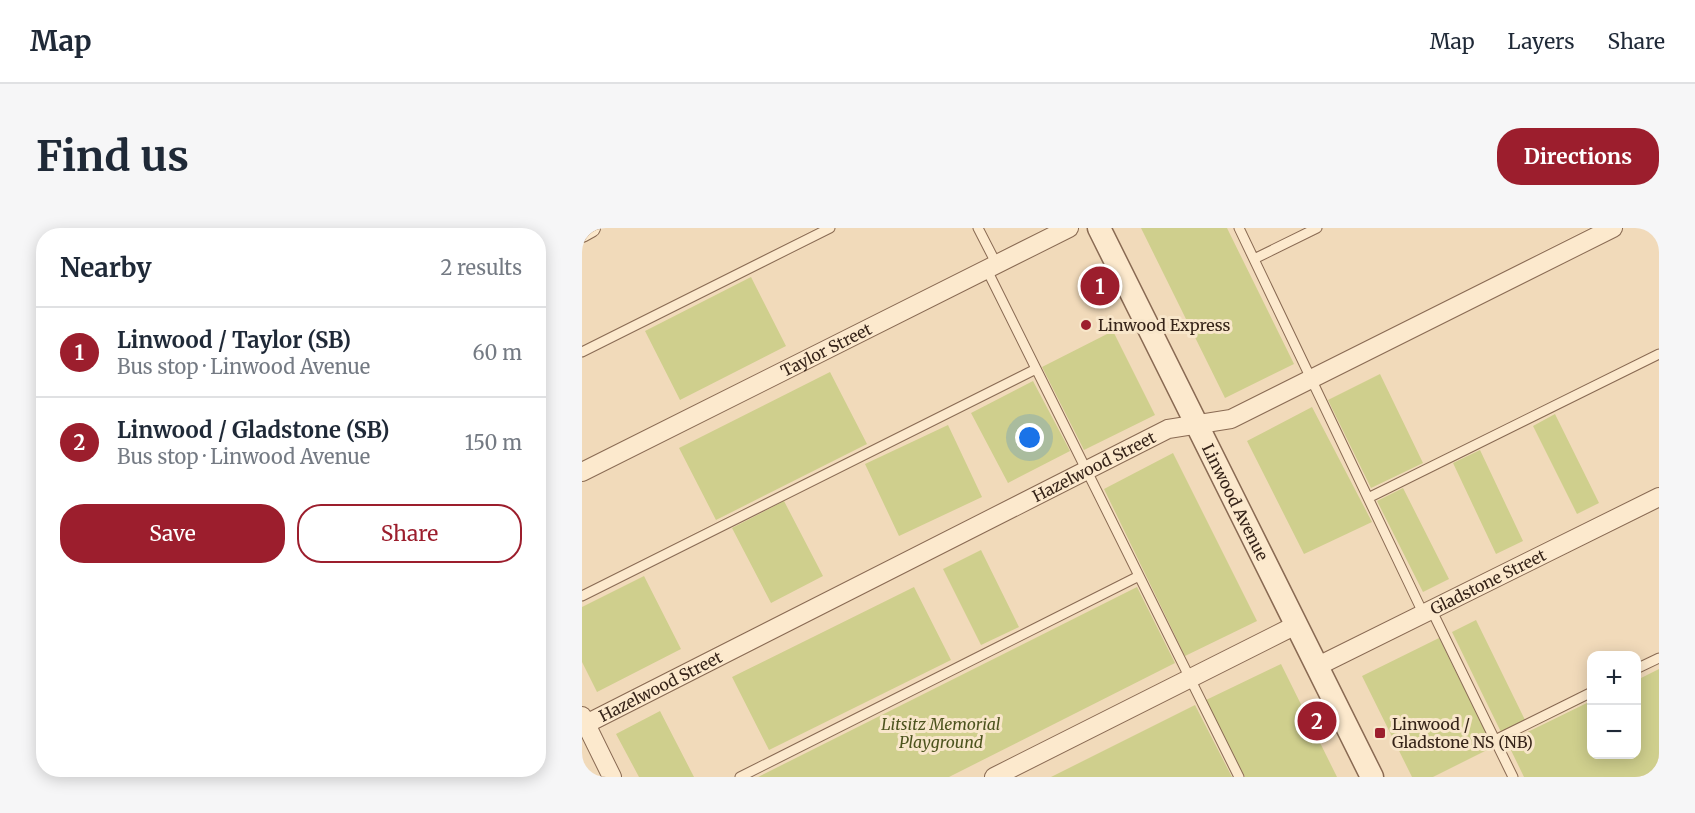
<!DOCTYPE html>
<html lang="en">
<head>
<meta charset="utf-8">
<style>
	body { margin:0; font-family:Merriweather,serif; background:#f6f6f7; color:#1f2937 }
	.controls { position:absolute; right:18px; bottom:18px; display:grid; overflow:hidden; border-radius:12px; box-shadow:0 3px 15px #0003 }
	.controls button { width:54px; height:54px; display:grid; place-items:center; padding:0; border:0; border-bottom:2px solid #e0e1e3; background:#fff; color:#1f2937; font:30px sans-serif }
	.you { position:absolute; left:448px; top:210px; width:21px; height:21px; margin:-15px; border:4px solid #fff; border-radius:50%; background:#1a73e8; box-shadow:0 0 0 9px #1a73e833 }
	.badge { display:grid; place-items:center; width:39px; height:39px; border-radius:50%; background:#9c1e2d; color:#fff; font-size:20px; font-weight:700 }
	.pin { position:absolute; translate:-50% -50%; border:3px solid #fff; box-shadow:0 2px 6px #0006 }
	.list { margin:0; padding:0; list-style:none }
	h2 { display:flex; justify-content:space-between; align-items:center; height:78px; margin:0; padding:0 24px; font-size:26px }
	h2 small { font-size:20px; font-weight:400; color:#747a83 }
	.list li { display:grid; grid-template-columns:39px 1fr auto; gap:18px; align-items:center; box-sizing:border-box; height:90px; padding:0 24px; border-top:2px solid #e0e1e3 }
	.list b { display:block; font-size:22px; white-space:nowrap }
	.list p { margin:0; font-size:20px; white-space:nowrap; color:#747a83 }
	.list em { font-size:20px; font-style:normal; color:#747a83 }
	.actions { display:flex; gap:12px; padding:18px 24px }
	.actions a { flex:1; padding:14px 0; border:2px solid #9c1e2d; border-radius:24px; text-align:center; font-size:21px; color:#9c1e2d }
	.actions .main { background:#9c1e2d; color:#fff }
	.map { position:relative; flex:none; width:1077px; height:549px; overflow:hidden; border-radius:24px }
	header { display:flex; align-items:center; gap:36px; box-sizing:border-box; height:84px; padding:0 30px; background:#fff; border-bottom:2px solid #e0e1e3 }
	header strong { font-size:28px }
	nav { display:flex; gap:33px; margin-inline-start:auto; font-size:21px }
	.intro { display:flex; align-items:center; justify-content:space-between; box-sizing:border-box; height:144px; padding:0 36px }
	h1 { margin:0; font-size:42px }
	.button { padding:15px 27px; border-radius:24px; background:#9c1e2d; color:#fff; font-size:21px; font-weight:700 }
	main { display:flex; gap:36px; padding:0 36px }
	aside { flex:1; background:#fff; border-radius:24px; box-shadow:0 3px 15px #0003 }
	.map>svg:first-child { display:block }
	.green { fill:#cfcf8d }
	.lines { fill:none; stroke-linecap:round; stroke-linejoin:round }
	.service-casing { stroke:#896a53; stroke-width:11 }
	.minor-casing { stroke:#896a53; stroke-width:20 }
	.tertiary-casing { stroke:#896a53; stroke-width:25 }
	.service { stroke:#fce9cd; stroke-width:9 }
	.minor { stroke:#fce9cd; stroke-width:18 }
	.tertiary { stroke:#fce9cd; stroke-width:22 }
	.poi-dot { fill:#9c1e2d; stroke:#f8e6ca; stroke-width:2 }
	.labels { text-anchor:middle; stroke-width:6; stroke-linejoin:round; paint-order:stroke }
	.poi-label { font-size:16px; fill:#362419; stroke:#f8e6ca; text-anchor:start }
	.street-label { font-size:16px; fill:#362419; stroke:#f8e6ca }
	.park-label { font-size:16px; font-style:italic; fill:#4d541e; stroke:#f8e6ca }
</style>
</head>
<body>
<header>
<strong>Map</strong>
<nav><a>Map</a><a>Layers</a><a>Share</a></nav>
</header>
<div class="intro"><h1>Find us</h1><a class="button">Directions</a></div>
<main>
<aside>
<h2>Nearby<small>2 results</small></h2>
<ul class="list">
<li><span class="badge">1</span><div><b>Linwood / Taylor (SB)</b><p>Bus stop · Linwood Avenue</p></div><em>60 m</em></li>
<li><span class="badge">2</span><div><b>Linwood / Gladstone (SB)</b><p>Bus stop · Linwood Avenue</p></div><em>150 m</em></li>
</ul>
<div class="actions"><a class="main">Save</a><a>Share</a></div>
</aside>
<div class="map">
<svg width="1077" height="549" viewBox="0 0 1077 549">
	<rect width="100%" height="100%" fill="#f1daba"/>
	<path class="green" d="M559,0H645L712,136L643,170Z
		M169,49L204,118L98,172L63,103Z
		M531,103L573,187L502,222L460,139Z
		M248,144L285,216L134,292L97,220Z
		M798,146L841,235L789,260L746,172Z
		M451,153L488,223L426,255L389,185Z
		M730,179L790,294L722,326L665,213Z
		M973,186L1017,275L995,286L951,198Z
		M366,197L400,269L317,308L283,236Z
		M898,222L941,313L914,326L871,235Z
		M591,225L675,393L603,428L522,261Z
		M821,260L867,351L841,364L795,273Z
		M202,273L241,348L189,375L150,300Z
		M399,322L437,399L399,417L361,341Z
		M62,348L99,421L15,464L0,434V379Z
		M332,359L369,432L187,522L150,449Z
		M555,359L593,435L367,549H176Z
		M894,392L943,492L919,504L870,404Z
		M857,410L911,519L851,549H830L780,448Z
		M699,436L755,549H663L624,472Z
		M1077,441V549H942L925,514L1009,473L1010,526H1054L1055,452Z
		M613,477L650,549H469Z
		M78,483L112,549H57L34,506Z"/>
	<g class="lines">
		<defs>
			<path id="service" d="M396,0L415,37
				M657,0L842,387
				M672,31L735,0
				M405,42L657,549
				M0,124L248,0
				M786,270L1077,126
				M0,368L454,141
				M850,383L931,549
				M1054,441L1077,430
				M913,512L1010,464
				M158,549L557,348"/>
			<g id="minor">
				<path d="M0,5L9,0"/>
				<path id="s1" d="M0,244L487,0"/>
				<path id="s2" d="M734,439L1077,269"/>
				<path d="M0,488L30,549"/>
				<path id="s3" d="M0,498L586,201L649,191L1031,0"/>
				<path d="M412,549L714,397"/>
			</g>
			<g id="tertiary">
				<path id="s4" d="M517,0L790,549"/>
			</g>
		</defs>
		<use href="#service" class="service-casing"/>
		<use href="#minor" class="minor-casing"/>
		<use href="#tertiary" class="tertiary-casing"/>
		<use href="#service" class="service"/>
		<use href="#minor" class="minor"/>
		<use href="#tertiary" class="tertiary"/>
	</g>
	<g class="poi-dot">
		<circle cx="504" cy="97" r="6"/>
		<rect x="792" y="499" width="12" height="12" rx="3"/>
	</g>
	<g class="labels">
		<g class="poi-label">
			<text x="516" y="103">Linwood Express</text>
			<text x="810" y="502">Linwood /<tspan x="810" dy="18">Gladstone NS (NB)</tspan></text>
		</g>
		<g class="street-label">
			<text dy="6" stroke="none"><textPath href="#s1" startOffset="273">Taylor Street</textPath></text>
			<text dy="6" stroke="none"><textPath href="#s3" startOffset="574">Hazelwood Street</textPath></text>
			<text dy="6" stroke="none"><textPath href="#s4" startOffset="306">Linwood Avenue</textPath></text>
			<text dy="6" stroke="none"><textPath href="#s2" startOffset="192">Gladstone Street</textPath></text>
			<text dy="6" stroke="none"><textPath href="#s3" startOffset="88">Hazelwood Street</textPath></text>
		</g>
		<g class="park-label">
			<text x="359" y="502">Litsitz Memorial<tspan x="359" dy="18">Playground</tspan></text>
		</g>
	</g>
</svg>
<div class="controls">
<button>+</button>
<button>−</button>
</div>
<div class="you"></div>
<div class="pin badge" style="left:518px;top:58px">1</div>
<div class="pin badge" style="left:735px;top:493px">2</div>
</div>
</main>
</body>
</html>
